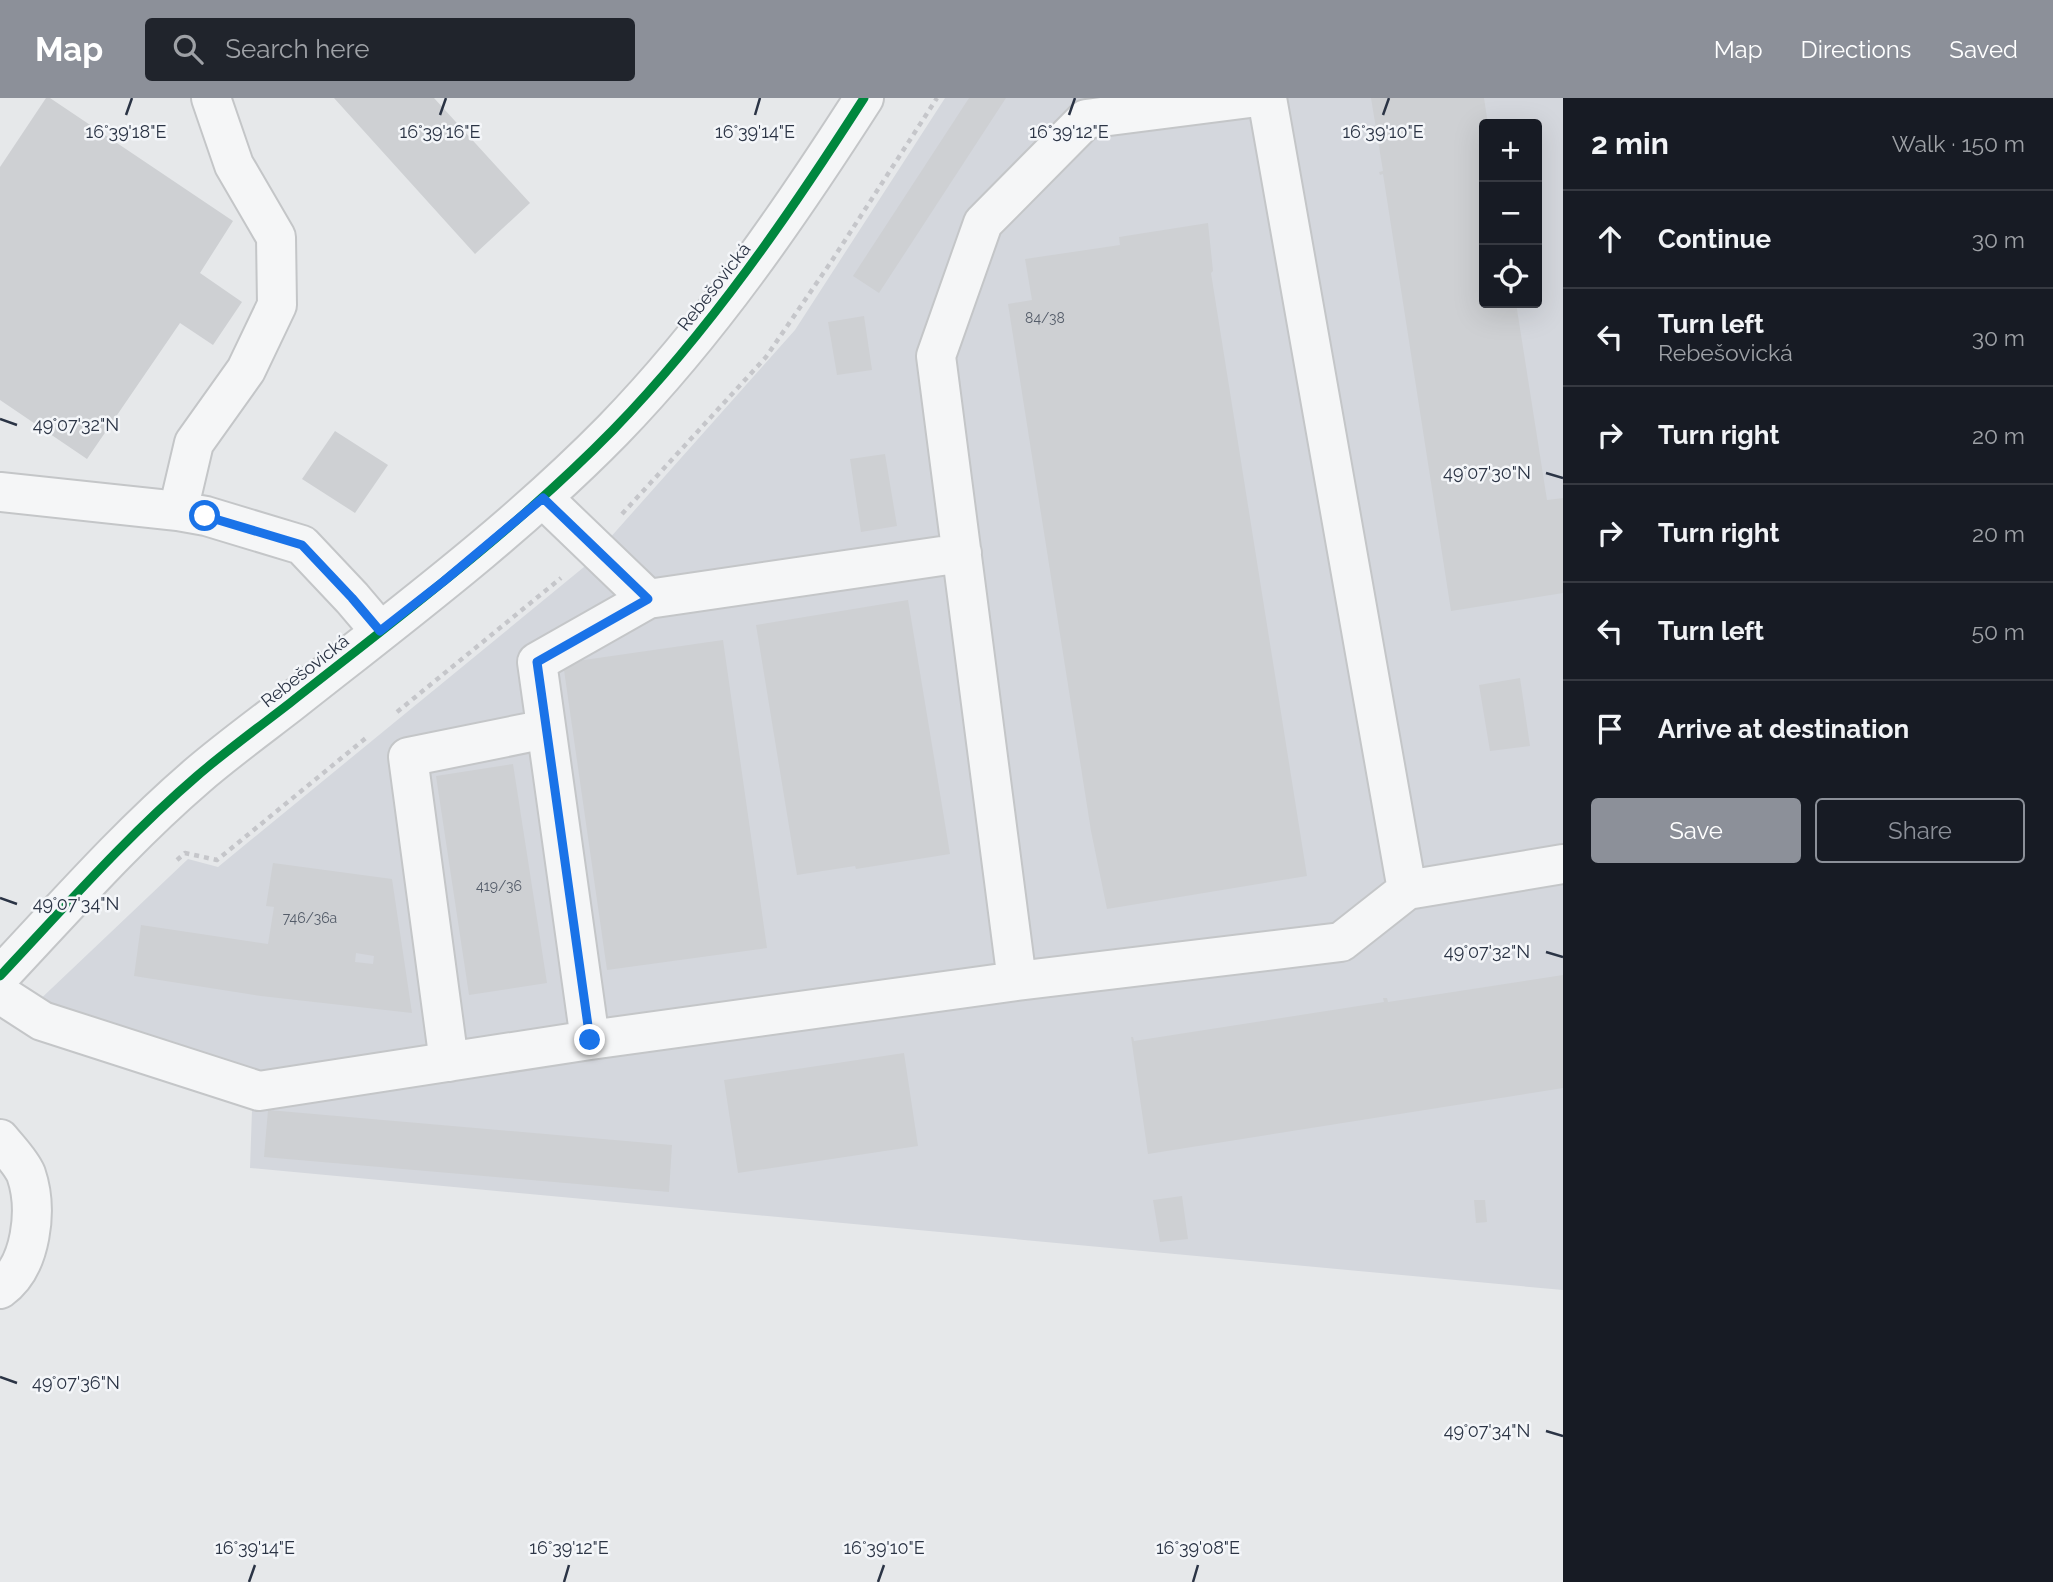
<!DOCTYPE html>
<html lang="en">
<head>
<meta charset="utf-8">
<style>
	body { margin:0; font-family:Raleway,sans-serif; background:#20242c; color:#f1f3f6 }
	.controls { position:absolute; right:21px; top:21px; display:grid; overflow:hidden; border-radius:7px; box-shadow:0 7px 28px #0002 }
	.controls button { width:63px; height:63px; display:grid; place-items:center; padding:0; border:0; border-bottom:2px solid #363941; background:#171b24; color:#f1f3f6; font:35px sans-serif }
	.stop { position:absolute; width:21px; height:21px; margin:-16px; border:5px solid #1a73e8; border-radius:50%; background:#fff }
	.stop.end { background:#1a73e8; border-color:#fff; box-shadow:0 2px 7px #0008 }
	.list { margin:0; padding:0; list-style:none }
	h2 { display:flex; justify-content:space-between; align-items:center; height:91px; margin:0; padding:0 28px; font-size:30px }
	h2 small { font-size:23px; font-weight:400; color:#9ea1a6 }
	.list li { display:grid; grid-template-columns:46px 1fr auto; gap:21px; align-items:center; box-sizing:border-box; height:98px; padding:0 28px; border-top:2px solid #363941 }
	.list b { display:block; font-size:26px; white-space:nowrap }
	.list p { margin:0; font-size:23px; white-space:nowrap; color:#9ea1a6 }
	.list em { font-size:23px; font-style:normal; color:#9ea1a6 }
	.actions { display:flex; gap:14px; padding:21px 28px }
	.actions a { flex:1; padding:16px 0; border:2px solid #8c9099; border-radius:7px; text-align:center; font-size:24px; color:#8c9099 }
	.actions .main { background:#8c9099; color:#fff }
	.icon { flex:none; width:38px; height:38px; fill:none; stroke:currentColor; stroke-width:2; stroke-linecap:round; stroke-linejoin:round }
	.map { position:relative; flex:none; width:1563px; height:1484px; overflow:hidden }
	header { display:flex; align-items:center; gap:42px; box-sizing:border-box; height:98px; padding:0 35px; background:#8c9099; color:#fff }
	header strong { font-size:33px }
	nav { display:flex; gap:38px; margin-inline-start:auto; font-size:24px }
	.search { width:490px; height:63px; background:#20242c; display:flex; align-items:center; gap:18px; box-sizing:border-box; padding:0 24px; border-radius:7px; color:#9ea1a6; font-size:26px }
	main { display:flex }
	aside { flex:1; background:#171b24 }
	.map>svg:first-child { display:block }
	.built { fill:#d4d7dd; fill-rule:evenodd }
	.building { fill:#ced0d3; fill-rule:evenodd }
	.lines { fill:none; stroke-linecap:round; stroke-linejoin:round }
	.minor-casing { stroke:#c4c6c8; stroke-width:42 }
	.path { stroke:#c5c6ca; stroke-width:4.5; stroke-dasharray:5 5; stroke-linecap:butt }
	.minor { stroke:#f5f6f7; stroke-width:38 }
	.cycleway-casing { stroke:#f4f6f9; stroke-width:13 }
	.cycleway { stroke:#00873e; stroke-width:9 }
	.route { stroke:#1a73e8; stroke-width:9 }
	.ticks { fill:none; stroke:#2b3445; stroke-width:2.5 }
	.labels { text-anchor:middle; stroke-width:5; stroke-linejoin:round; paint-order:stroke }
	.number-label { font-size:14px; fill:#545c69 }
	.street-label { font-size:18px; fill:#2b3445; stroke:#f4f6f9 }
	.ticks-label { font-size:18px; text-anchor:middle; fill:#2b3445; stroke:#f4f6f9; stroke-width:5; stroke-linejoin:round; paint-order:stroke }
</style>
</head>
<body>
<header>
<strong>Map</strong>
<div class="search"><svg class="icon" aria-label="search" viewBox="0 0 24 24"><circle cx="10" cy="10" r="6"/><path d="M15 15l6 6"/></svg>Search here</div>
<nav><a>Map</a><a>Directions</a><a>Saved</a></nav>
</header>
<main>
<div class="map">
<svg width="1563" height="1484" viewBox="0 0 1563 1484">
	<rect width="100%" height="100%" fill="#e6e8ea"/>
	<path class="built" d="M945,0H1563V1192L250,1070L252,1012L12,928L188,761L218,769L584,469L795,232ZM1484,26H1537V205H1484Z"/>
	<path class="building" d="M46,0H50L233,123L200,175L242,204L213,247L180,225L87,361L0,302V69Z
		M334,0H434L530,105L475,156Z
		M969,0H1006L879,195L853,178Z
		M1371,0H1484L1488,26H1484V205H1516L1547,402L1563,400V495L1451,513L1383,76L1380,77L1379,74L1383,73Z
		M1208,125L1213,173L1211,175L1307,778L1107,811L1091,733L1008,206L1032,202L1025,161L1120,147L1119,139Z
		M864,218L872,272L837,277L828,224Z
		M335,333L388,367L355,415L302,381Z
		M885,356L897,428L861,434L850,361Z
		M908,502L950,756L856,771L855,768L797,777L756,527Z
		M723,542L767,850L607,872L563,565Z
		M1520,580L1530,648L1490,653L1479,587Z
		M513,666L547,885L469,897L436,678Z
		M273,765L392,781L412,915L261,898L134,878L141,827L268,846L274,809L266,808ZM356,855L374,858L373,866L355,864Z
		M1563,877V990L1148,1056L1131,939H1133L1134,943L1384,904L1383,900H1387L1388,904Z
		M904,955L918,1048L738,1075L724,982Z
		M268,1012L672,1047L669,1094L264,1059Z
		M1182,1098L1188,1141L1160,1144L1153,1102Z
		M1474,1102H1485L1487,1124L1476,1125Z"/>
	<g class="lines">
		<defs>
			<path id="minor" d="M1250,0L1086,21L983,125L936,258L1017,883L1341,844L1407,792L1563,766
				M1267,0L1407,792
				M0,394L178,413L206,418L302,447L352,500L380,533
				M543,400L648,501L962,455
				M178,413L194,345L246,272L277,207L276,139L234,67L211,0
				M0,878C64,810 126,739 197,678C226,653 259,629 290,605C400,518 514,433 613,332C710,232 789,117 864,0
				M0,896L42,923L259,993L590,942L1017,883
				M590,942L537,564L648,501
				M449,964L408,659L546,631
				M0,1041C8,1051 21,1064 26,1076C38,1111 32,1168 0,1191"/>
		</defs>
		<use href="#minor" class="minor-casing"/>
		<path class="path" d="M622,416L766,259L831,164L937,0
			M397,614L561,480
			M177,762L185,755L217,762L366,640"/>
		<use href="#minor" class="minor"/>
		<defs>
			<path id="cycleway" d="M0,878C64,810 126,739 197,678C226,653 259,629 290,605C400,518 514,433 613,332C710,232 789,117 864,0"/>
		</defs>
		<use href="#cycleway" class="cycleway-casing"/>
		<use href="#cycleway" class="cycleway"/>
	</g>
	<g class="lines">
		<path class="route" d="M205,418L302,447L352,500L380,533L444,483L543,400L648,501L537,564L590,942"/>
	</g>
	<path class="ticks" d="M126,17L132,0M440,17L446,0M755,17L760,0M1069,17L1075,0M1383,17L1389,0M0,321L17,327M1546,375L1563,380M0,800L17,806M1546,854L1563,859M0,1279L17,1285M1546,1333L1563,1338M249,1484L255,1467M564,1484L569,1467M878,1484L884,1467M1193,1484L1198,1467"/>
	<g class="labels">
		<g class="number-label">
			<text x="1045" y="225">84/38</text>
			<text x="499" y="793">419/36</text>
			<text x="310" y="825">746/36a</text>
		</g>
		<g class="street-label">
			<text transform="translate(714 189) rotate(-52)" y="6">Rebešovická</text>
			<text transform="translate(305 573) rotate(-38)" y="6">Rebešovická</text>
		</g>
	</g>
	<g class="ticks-label">
		<text x="440" y="40">16°39'16"E</text>
		<text x="755" y="40">16°39'14"E</text>
		<text x="1069" y="40">16°39'12"E</text>
		<text x="1383" y="40">16°39'10"E</text>
		<text x="126" y="40">16°39'18"E</text>
		<text x="76" y="333">49°07'32"N</text>
		<text x="1487" y="381">49°07'30"N</text>
		<text x="76" y="812">49°07'34"N</text>
		<text x="1487" y="860">49°07'32"N</text>
		<text x="76" y="1291">49°07'36"N</text>
		<text x="1487" y="1339">49°07'34"N</text>
		<text x="255" y="1456">16°39'14"E</text>
		<text x="569" y="1456">16°39'12"E</text>
		<text x="884" y="1456">16°39'10"E</text>
		<text x="1198" y="1456">16°39'08"E</text>
	</g>
</svg>
<div class="controls">
<button>+</button>
<button>−</button>
<button><svg class="icon" aria-label="locate" viewBox="0 0 24 24"><circle cx="12" cy="12" r="6"/><path d="M12 2v4M12 18v4M2 12h4M18 12h4"/></svg></button>
</div>
<div class="stop" style="left:205px;top:418px"></div>
<div class="stop end" style="left:590px;top:942px"></div>
</div>
<aside>
<h2>2 min<small>Walk · 150 m</small></h2>
<ul class="list">
<li><svg class="icon" aria-label="ahead" viewBox="0 0 24 24"><path d="M12 20V5M6 11l6-6 6 6"/></svg><div><b>Continue</b></div><em>30 m</em></li>
<li><svg class="icon" aria-label="left" viewBox="0 0 24 24"><path d="M17 20v-9H6M10 6l-5 5 5 5"/></svg><div><b>Turn left</b><p>Rebešovická</p></div><em>30 m</em></li>
<li><svg class="icon" aria-label="right" viewBox="0 0 24 24"><path d="M7 20v-9h11M14 6l5 5-5 5"/></svg><div><b>Turn right</b></div><em>20 m</em></li>
<li><svg class="icon" aria-label="right" viewBox="0 0 24 24"><path d="M7 20v-9h11M14 6l5 5-5 5"/></svg><div><b>Turn right</b></div><em>20 m</em></li>
<li><svg class="icon" aria-label="left" viewBox="0 0 24 24"><path d="M17 20v-9H6M10 6l-5 5 5 5"/></svg><div><b>Turn left</b></div><em>50 m</em></li>
<li><svg class="icon" aria-label="arrive" viewBox="0 0 24 24"><path d="M6 21V4h12l-3 4 3 4H6"/></svg><div><b>Arrive at destination</b></div></li>
</ul>
<div class="actions"><a class="main">Save</a><a>Share</a></div>
</aside>
</main>
</body>
</html>
